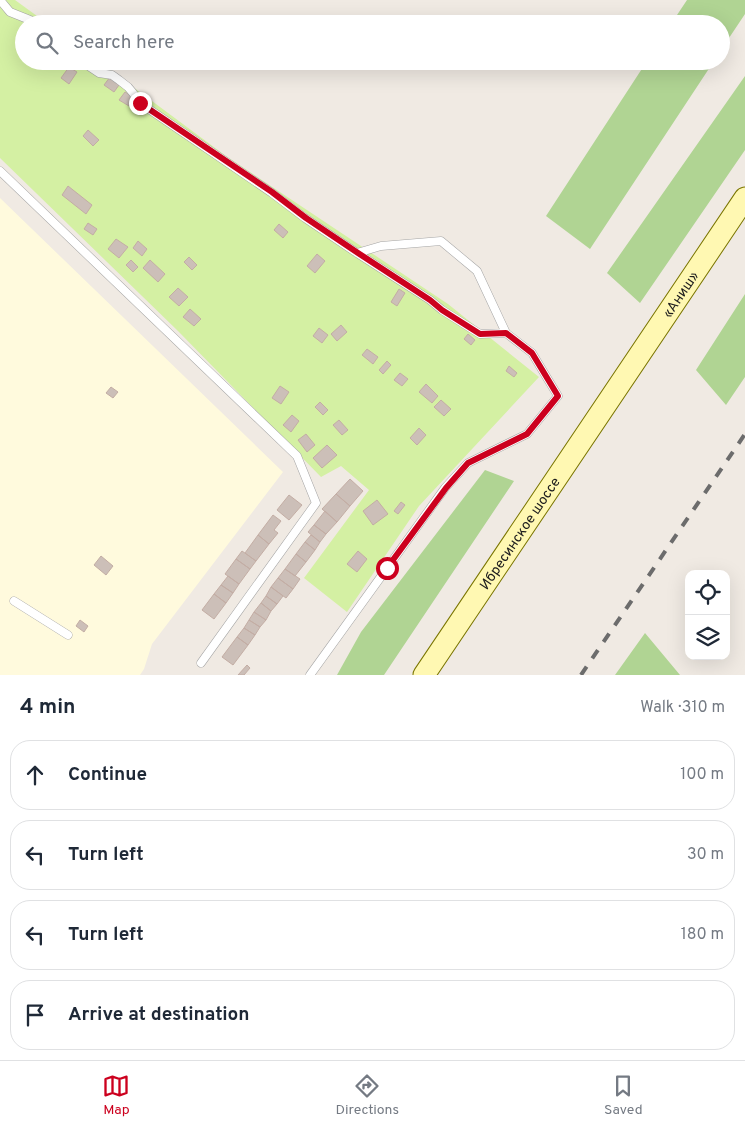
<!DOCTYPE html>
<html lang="en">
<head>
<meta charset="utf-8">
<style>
	body { margin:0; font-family:Overpass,sans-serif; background:#f6f6f7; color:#1f2937 }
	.controls { position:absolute; right:15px; bottom:15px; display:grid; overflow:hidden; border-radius:10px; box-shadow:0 5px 20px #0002 }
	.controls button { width:45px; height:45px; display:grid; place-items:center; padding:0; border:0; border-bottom:1px solid #e0e1e3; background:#fff; color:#1f2937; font:25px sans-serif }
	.stop { position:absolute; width:15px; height:15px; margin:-11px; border:4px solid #cc001e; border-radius:50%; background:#fff }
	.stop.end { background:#cc001e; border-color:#fff; box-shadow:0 1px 5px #0008 }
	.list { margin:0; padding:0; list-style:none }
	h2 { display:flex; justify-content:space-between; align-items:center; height:65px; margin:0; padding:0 20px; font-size:21px }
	h2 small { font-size:16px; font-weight:400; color:#747a83 }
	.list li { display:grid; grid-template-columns:32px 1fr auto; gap:15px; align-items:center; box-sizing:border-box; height:70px; margin:0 10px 10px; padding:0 10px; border:1px solid #e0e1e3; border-radius:20px }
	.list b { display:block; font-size:19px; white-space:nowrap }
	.list em { font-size:16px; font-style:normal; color:#747a83 }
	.icon { flex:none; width:28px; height:28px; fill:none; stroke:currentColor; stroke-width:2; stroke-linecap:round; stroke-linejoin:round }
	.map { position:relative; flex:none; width:745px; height:675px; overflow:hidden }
	.search { position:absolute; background:#fff; box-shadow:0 5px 20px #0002; left:15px; right:15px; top:15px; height:55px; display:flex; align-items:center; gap:12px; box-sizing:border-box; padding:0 18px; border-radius:28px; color:#747a83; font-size:19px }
	.sheet { height:385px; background:#fff }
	nav { display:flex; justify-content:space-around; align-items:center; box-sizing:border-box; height:70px; border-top:1px solid #e0e1e3; background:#fff; font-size:14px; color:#747a83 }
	nav a { display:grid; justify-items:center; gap:2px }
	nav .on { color:#cc001e }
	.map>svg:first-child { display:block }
	.education { fill:#fffadd }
	.grass { fill:#d4f0a3 }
	.forest { fill:#b0d493 }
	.building { fill:#ccbfb8; stroke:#c3ada4 }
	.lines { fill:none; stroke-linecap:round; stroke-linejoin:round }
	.lane-casing { stroke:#a5a5a5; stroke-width:9 }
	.secondary-casing { stroke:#7a7500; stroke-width:23 }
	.lane { stroke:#fff; stroke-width:8 }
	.secondary { stroke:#fff8b2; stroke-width:21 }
	.rail { stroke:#6c6c6c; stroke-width:4; stroke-dasharray:10 10; stroke-linecap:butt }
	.route { stroke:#cc001e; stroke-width:6 }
	.labels { text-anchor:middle; stroke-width:4.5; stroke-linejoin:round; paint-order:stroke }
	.street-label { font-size:14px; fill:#1e1e1e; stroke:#fff }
</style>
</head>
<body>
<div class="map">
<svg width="745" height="675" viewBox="0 0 745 675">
	<rect width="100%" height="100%" fill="#f0eae3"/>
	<path class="education" d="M0,198L283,472L152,644L144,669L140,675H0Z"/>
	<path class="grass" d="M0,0H15L48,24H24V61H98L226,156L448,304L539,377L419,506L347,612L304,578L369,490L341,466L321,477L178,331L0,158Z"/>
	<path class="forest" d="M687,0H745V14L721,50V24H671Z
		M647,61H714L590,249L546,216Z
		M745,76V150L640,303L607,273Z
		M745,294V377L726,405L696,370Z
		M485,470L514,481L384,675H337L361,632Z
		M645,633L680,675H615Z"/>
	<path class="building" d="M69,67L77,72L69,84L61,78Z
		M110,77L119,85L114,92L104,85Z
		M125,92L134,98L129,106L119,100Z
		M88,130L99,140L93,146L83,136Z
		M68,186L92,205L86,214L62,195Z
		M88,223L97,229L93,235L84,229Z
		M279,224L288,232L283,238L274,230Z
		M116,239L128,247L119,258L108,249Z
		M138,241L147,249L142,256L133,248Z
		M317,254L325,261L315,273L307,266Z
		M189,257L197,265L192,270L184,262Z
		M131,260L138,267L133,272L126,265Z
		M150,260L165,274L158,282L143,268Z
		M178,288L188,297L179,306L169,297Z
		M399,289L405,293L397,306L391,302Z
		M190,309L201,319L194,326L183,317Z
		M341,325L347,332L337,341L331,334Z
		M319,328L328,335L322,343L313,336Z
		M468,334L475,340L471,345L464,339Z
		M367,349L378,357L373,364L362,355Z
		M387,361L391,365L383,374L379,370Z
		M509,366L517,373L514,377L506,371Z
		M400,373L408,379L402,386L394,380Z
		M426,384L438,396L432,403L419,392Z
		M280,386L289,392L281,404L272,398Z
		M111,387L118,392L113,398L106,393Z
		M441,400L451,409L444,416L434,407Z
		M320,402L328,410L323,415L315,407Z
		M292,415L299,421L291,432L283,425Z
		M339,420L348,430L342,435L333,425Z
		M419,428L426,435L417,445L410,438Z
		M306,434L315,445L307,452L298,440Z
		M327,445L337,455L322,468L313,458Z
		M350,479L363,491L350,506L336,494Z
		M336,494L350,506L337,522L322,509Z
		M289,495L302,505L289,520L277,510Z
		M377,500L388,514L373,525L363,511Z
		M401,502L405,505L398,514L394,511Z
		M325,511L337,522L326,534L314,525Z
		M273,515L281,521L274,530L278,533L269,544L258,535Z
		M314,525L326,534L320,542L308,532Z
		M258,535L269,544L256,561L245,553Z
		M311,535L320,542L315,550L305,542Z
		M305,542L315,550L306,562L296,554Z
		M242,551L256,561L250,569L236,559Z
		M358,551L367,559L357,572L347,564Z
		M296,554L306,562L295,576L285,569Z
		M101,556L113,566L106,575L94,565Z
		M236,559L250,569L239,584L225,574Z
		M285,569L300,579L293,589L278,578Z
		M228,576L239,584L233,593L221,585Z
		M278,578L293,589L286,598L271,587Z
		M221,585L233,593L226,603L214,594Z
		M271,587L283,596L277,604L266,596Z
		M214,594L226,603L214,619L202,610Z
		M266,596L277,604L271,611L261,603Z
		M261,603L271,611L266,620L254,612Z
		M254,612L266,620L260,627L249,620Z
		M80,620L88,626L84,632L76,626Z
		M249,620L260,627L255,635L244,628Z
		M244,628L255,635L248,645L237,637Z
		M237,637L248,645L233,665L222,657Z
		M247,665L250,668L244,675H238Z"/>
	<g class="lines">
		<defs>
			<path id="lane" d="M0,0L10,12L30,20L37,24
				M81,61L99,73L112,75L119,80L128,87L133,93L140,103L272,193L305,218L357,253L430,300L442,310L480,334L506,333
				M0,171L297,456L316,503L201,663
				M14,601L68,635
				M310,675L445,488L468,463L527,434L558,396L532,353L506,333L477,271L441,241L381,246L357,253"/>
			<g id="secondary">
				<path id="s1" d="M424,675L745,198"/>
			</g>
		</defs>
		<use href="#lane" class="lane-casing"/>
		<use href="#secondary" class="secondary-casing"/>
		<use href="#lane" class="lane"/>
		<use href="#secondary" class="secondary"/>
		<path class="rail" d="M581,675L745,434"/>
	</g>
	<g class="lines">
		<path class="route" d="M140,103L272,192L306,218L358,253L430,300L442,310L480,334L506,333L532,353L558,396L527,434L468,463L446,488L387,568"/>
	</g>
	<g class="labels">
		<g class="street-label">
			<text dy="5" stroke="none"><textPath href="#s1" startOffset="459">«Аниш»</textPath></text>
			<text dy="5" stroke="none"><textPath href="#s1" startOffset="171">Ибресинское шоссе</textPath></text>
		</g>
	</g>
</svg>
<div class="controls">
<button><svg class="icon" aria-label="locate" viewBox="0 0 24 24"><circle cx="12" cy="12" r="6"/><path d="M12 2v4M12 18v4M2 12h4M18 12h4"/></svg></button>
<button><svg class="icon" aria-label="layers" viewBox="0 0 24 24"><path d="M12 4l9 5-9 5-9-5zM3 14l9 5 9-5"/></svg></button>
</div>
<div class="stop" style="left:387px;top:568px"></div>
<div class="stop end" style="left:140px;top:103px"></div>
<div class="search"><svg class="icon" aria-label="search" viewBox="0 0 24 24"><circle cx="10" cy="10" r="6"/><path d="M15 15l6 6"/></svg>Search here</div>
</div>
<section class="sheet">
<h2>4 min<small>Walk · 310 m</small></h2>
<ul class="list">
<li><svg class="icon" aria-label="ahead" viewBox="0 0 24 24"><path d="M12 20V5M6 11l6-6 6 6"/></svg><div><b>Continue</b></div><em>100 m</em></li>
<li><svg class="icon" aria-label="left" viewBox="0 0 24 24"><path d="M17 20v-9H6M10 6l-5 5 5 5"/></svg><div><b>Turn left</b></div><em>30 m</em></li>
<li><svg class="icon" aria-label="left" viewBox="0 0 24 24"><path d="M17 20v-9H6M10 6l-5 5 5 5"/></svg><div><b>Turn left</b></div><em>180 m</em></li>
<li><svg class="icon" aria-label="arrive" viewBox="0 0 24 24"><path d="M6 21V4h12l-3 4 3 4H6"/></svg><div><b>Arrive at destination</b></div></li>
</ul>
</section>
<nav>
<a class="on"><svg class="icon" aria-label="map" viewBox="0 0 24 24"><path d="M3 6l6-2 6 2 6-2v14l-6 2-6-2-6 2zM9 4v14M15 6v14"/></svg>Map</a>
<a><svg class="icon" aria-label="directions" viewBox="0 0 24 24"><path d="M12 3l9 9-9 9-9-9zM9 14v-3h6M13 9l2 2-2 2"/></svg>Directions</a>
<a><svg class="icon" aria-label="saved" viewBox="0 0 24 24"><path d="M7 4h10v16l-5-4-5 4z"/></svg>Saved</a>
</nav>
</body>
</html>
